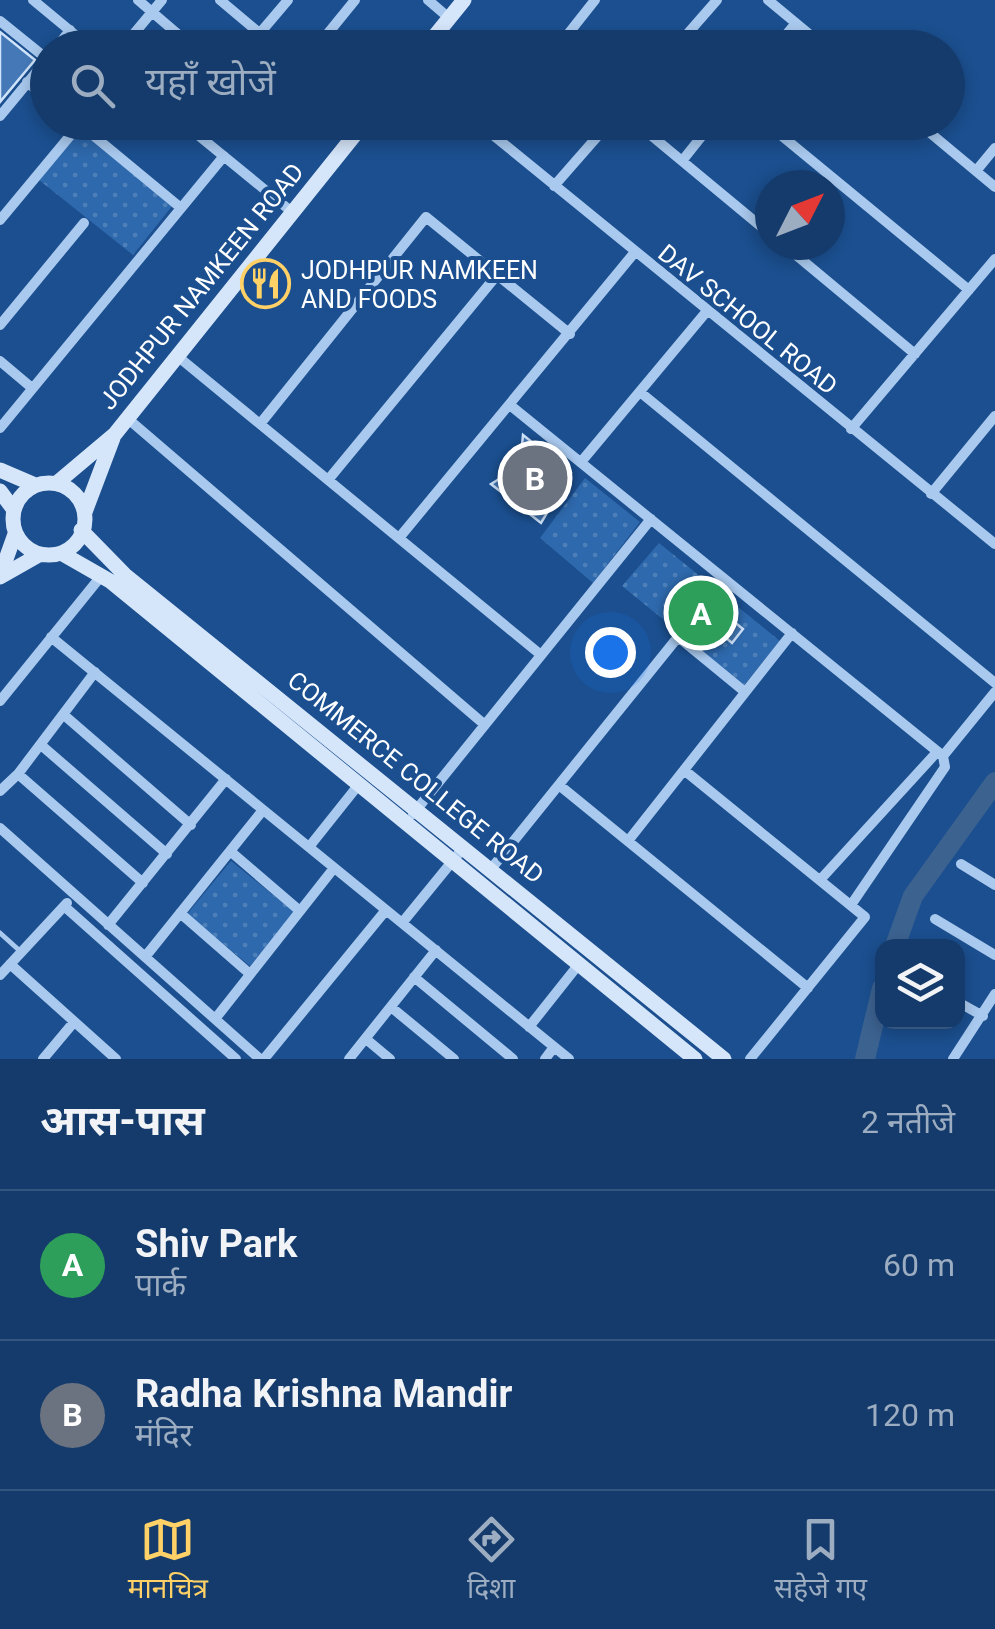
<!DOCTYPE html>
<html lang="hi">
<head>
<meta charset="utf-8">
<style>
	body { margin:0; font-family:Roboto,"Noto Sans Devanagari",sans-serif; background:#1d4271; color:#f1f3f6 }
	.controls { position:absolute; right:30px; bottom:30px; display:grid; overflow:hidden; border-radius:20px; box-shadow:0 5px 15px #0003 }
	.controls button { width:90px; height:90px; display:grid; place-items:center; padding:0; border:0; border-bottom:2px solid #33557e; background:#143b6b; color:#f1f3f6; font:50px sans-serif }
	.compass { position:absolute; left:755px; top:170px; width:90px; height:90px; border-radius:50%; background:#143b6b; box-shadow:0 5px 15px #0003; rotate:48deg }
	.you { position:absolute; left:610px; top:652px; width:35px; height:35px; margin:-25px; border:8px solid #fff; border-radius:50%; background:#1a73e8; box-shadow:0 0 0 15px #1a73e833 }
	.badge { display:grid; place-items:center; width:65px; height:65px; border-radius:50%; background:#ffd166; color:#fff; font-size:32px; font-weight:700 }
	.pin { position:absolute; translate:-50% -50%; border:5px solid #fff; box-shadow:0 2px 10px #0006 }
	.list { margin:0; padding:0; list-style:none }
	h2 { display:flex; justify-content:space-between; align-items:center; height:130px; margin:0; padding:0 40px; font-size:42px }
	h2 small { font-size:32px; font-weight:400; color:#9dadc1 }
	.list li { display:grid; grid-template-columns:65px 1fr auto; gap:30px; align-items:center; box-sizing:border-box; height:150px; padding:0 40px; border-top:2px solid #33557e }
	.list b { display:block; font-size:38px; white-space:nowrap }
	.list p { margin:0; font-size:32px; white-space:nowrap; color:#9dadc1 }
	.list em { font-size:32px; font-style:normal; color:#9dadc1 }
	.icon { flex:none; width:55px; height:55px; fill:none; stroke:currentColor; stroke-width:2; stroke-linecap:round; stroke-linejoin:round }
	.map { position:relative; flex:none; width:995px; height:1059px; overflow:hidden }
	.search { position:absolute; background:#143b6b; box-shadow:0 5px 15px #0003; left:30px; right:30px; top:30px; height:110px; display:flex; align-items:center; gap:25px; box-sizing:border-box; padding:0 35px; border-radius:55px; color:#9dadc1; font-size:38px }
	.sheet { height:430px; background:#143b6b }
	nav { display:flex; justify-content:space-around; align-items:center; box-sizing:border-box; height:140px; border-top:2px solid #33557e; background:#143b6b; font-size:28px; color:#9dadc1 }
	nav a { display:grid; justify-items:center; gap:5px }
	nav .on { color:#ffd166 }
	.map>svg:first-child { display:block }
	.grass { fill:url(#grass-dots) }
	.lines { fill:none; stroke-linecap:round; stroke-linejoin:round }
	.river { stroke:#3c6290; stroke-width:20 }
	.building { fill:#4478b7; stroke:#cfe3fa; stroke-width:2.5 }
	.lane { stroke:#a9c9ee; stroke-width:5 }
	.street { stroke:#a9c9ee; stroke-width:10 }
	.secondary { stroke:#d6e6fa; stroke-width:15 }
	.labels { text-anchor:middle; stroke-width:8; stroke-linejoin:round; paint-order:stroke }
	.poi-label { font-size:25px; fill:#fff; stroke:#1b4f8f; text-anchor:start }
	.street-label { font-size:25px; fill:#fff; stroke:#1b4f8f }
</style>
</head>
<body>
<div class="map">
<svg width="995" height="1059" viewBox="0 0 995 1059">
	<defs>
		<pattern id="grass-dots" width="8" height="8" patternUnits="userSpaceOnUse" patternTransform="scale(2.5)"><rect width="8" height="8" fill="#2e69ad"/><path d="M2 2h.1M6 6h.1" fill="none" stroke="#4d80b9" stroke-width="1.8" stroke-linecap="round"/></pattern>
	</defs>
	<rect width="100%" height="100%" fill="#1b4f8f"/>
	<path class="grass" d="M80,130L173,205L133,255L39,180Z
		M585,478L640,522L593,583L540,538Z
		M659,543L780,641L744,685L622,586Z
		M231,861L294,912L250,966L187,914Z"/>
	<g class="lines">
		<path class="river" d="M895,946L913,896L995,782
			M865,1059L882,988"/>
	</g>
	<path class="building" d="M0,32L35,60L0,102Z
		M144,36L157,46L166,36L176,44L173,48H143L138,43Z
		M270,272L287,285L275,300L259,287Z
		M523,435L571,473L541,523L491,484L520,466Z
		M722,612L743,629L732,643L711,625Z"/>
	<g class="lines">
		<path class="lane" d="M0,933L20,951"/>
		<path class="street" d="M33,0L91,48
			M138,0L194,48
			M220,0L277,48
			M428,0L449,18
			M768,0L826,48
			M0,21L47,59
			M260,33L288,0
			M56,48L70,30
			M122,48L162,0
			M316,48L355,0
			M557,48L595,0
			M675,48L717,0
			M775,48L796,23
			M27,82L48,99
			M0,116L48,58
			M77,122L181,208
			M182,122L292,212
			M477,122L995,544
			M635,122L770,234
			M765,122L969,290
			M917,122L995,187
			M682,161L713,122
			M976,171L995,148
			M554,186L610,122
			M0,220L79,125
			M784,245L915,354
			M0,325L84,223
			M176,355L541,655
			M0,361L32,388
			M640,392L995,683
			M511,406L943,756
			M127,418L485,725
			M260,424L426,217L570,334
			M0,428L224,156
			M851,429L995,259
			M581,462L707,311
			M328,480L497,275
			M931,494L995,416
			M399,538L635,252
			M51,637L569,1059
			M0,701L102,575
			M64,715L191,825
			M41,745L167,854
			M684,770L865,917L750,1059
			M18,774L143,883
			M559,785L808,988
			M0,791L18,774L95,672
			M413,814L651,519
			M0,828L260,1059
			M628,841L792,633
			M309,847L360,783
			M230,851L300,911
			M961,864L995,885
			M491,869L678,637L745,692
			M820,880L937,752
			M851,905L945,767L943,756L995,692
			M64,906L236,1059
			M180,913L250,974
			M935,919L995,955
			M402,923L464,847
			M108,925L226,779
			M145,957L263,810
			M10,964L116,1059
			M0,975L67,903
			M414,977L513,1059
			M958,1002L983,1016
			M391,1007L454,1059
			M215,1019L334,868
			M529,1027L579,964
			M366,1039L390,1059
			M43,1059L74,1022
			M264,1059L386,910
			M349,1059L436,950
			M545,1059L554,1047
			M953,1059L995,994"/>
		<path class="secondary" d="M425,48L464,0
			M0,470L35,485
			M58,482L115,434L365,122
			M13 519a36 36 0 1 1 72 0a36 36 0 1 1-72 0Z
			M0,491L14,510
			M85,512L113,438
			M81,530L125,575L724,1059
			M61,553L110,581L695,1059
			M0,576L15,534
			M0,577L37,556"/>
	</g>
	<defs>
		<symbol id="restaurant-ring" viewBox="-11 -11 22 22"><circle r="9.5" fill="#1b4f8f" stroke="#ffd166" stroke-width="1.5"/><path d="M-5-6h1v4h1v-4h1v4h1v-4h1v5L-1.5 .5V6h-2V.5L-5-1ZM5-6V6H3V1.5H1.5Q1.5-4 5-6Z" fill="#ffd166"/></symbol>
	</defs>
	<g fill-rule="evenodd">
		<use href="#restaurant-ring" x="238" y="256" width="55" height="55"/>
	</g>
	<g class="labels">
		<g class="poi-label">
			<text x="301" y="279">JODHPUR NAMKEEN<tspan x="301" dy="29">AND FOODS</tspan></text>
		</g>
		<g class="street-label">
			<text transform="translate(201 286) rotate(-51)" y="9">JODHPUR NAMKEEN ROAD</text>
			<text transform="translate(748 319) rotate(39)" y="9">DAV SCHOOL ROAD</text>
			<text transform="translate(416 777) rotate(39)" y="9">COMMERCE COLLEGE ROAD</text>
		</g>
	</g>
</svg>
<div class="controls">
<button><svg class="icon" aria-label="layers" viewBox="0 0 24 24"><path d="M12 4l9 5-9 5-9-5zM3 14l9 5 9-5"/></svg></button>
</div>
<svg class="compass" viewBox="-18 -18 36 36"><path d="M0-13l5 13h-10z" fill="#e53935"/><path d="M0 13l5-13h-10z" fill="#9dadc1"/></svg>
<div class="you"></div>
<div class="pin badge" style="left:701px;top:613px;background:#2e9e5b">A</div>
<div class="pin badge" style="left:535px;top:478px;background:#6b7280">B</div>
<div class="search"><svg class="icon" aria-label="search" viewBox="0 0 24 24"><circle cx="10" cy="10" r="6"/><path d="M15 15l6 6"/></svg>यहाँ खोजें</div>
</div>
<section class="sheet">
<h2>आस-पास<small>2 नतीजे</small></h2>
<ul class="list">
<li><span class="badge" style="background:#2e9e5b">A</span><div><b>Shiv Park</b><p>पार्क</p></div><em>60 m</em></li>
<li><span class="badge" style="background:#6b7280">B</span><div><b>Radha Krishna Mandir</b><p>मंदिर</p></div><em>120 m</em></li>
</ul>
</section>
<nav>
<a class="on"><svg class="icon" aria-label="map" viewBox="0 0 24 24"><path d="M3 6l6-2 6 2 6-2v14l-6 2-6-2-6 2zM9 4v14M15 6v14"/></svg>मानचित्र</a>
<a><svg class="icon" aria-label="directions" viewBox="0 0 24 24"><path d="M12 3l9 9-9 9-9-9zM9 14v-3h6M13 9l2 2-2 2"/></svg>दिशा</a>
<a><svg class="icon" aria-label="saved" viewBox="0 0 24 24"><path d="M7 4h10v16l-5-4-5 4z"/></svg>सहेजे गए</a>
</nav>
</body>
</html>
